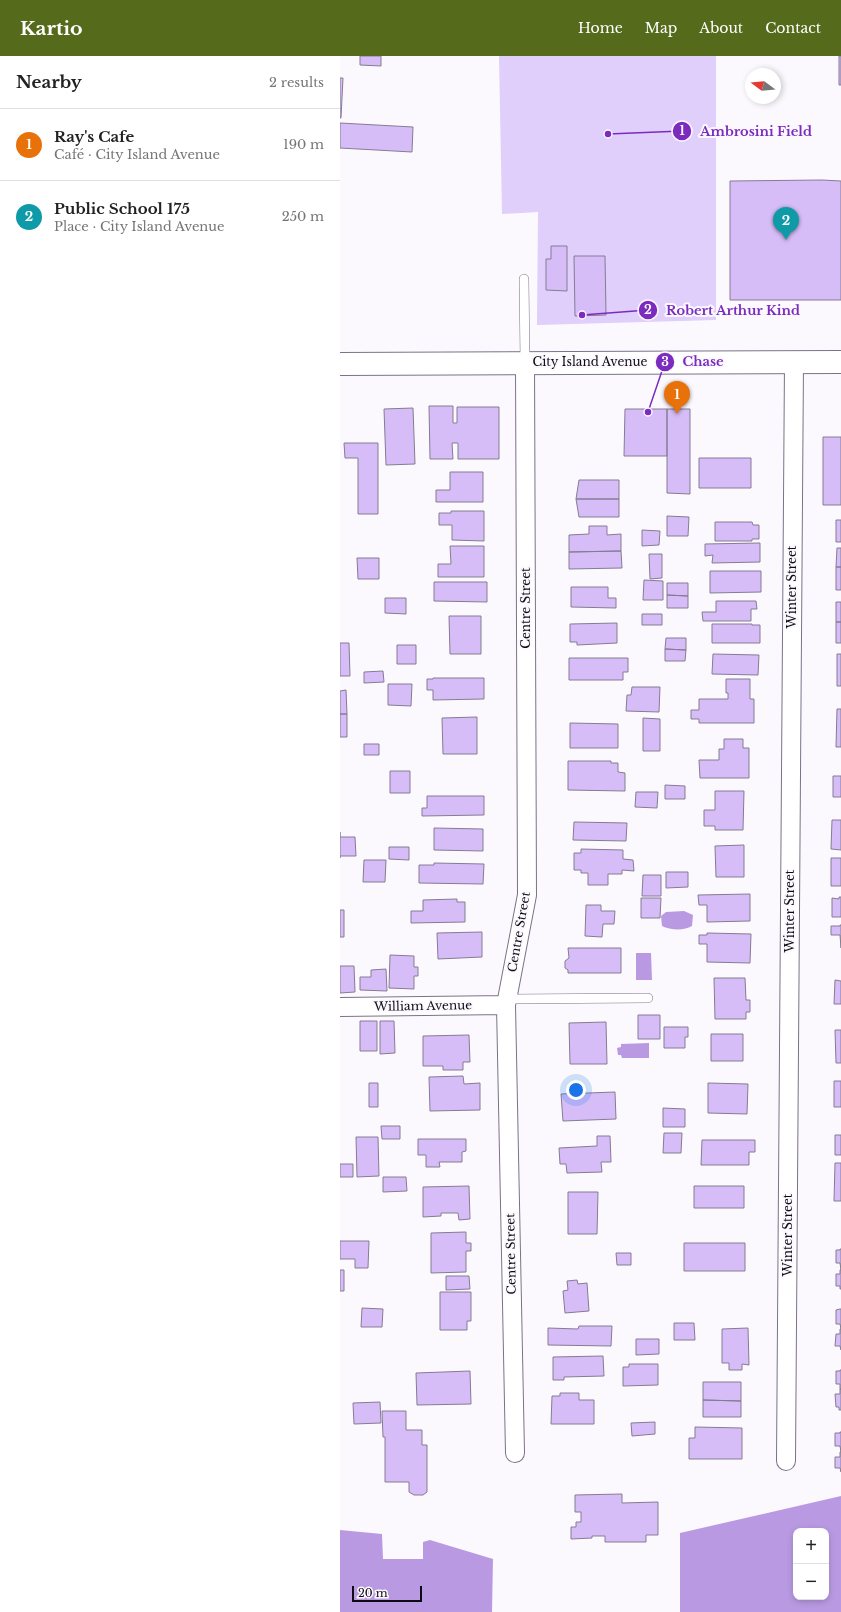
<!DOCTYPE html>
<html lang="en">
<head>
<meta charset="utf-8">
<style>
	body { margin:0; font-family:"Libre Baskerville",serif; background:#f2f2f2; color:#222 }
	.controls { position:absolute; right:12px; bottom:12px; display:grid; overflow:hidden; border-radius:8px; box-shadow:0 2px 6px #0003 }
	.controls button { width:36px; height:36px; display:grid; place-items:center; padding:0; border:0; border-bottom:1px solid #e0e0e0; background:#fff; color:#222; font:20px sans-serif }
	.compass { position:absolute; left:405px; top:12px; width:36px; height:36px; border-radius:50%; background:#fff; box-shadow:0 2px 6px #0003; rotate:286deg }
	.scale { position:absolute; left:12px; bottom:10px; width:70px; box-sizing:border-box; padding-left:4px; border:2px solid #0f0b14; border-top:0; font-size:11px; line-height:14px; white-space:nowrap; color:#0f0b14; -webkit-text-stroke:3px #fbf9fe; paint-order:stroke }
	.you { position:absolute; left:236px; top:1034px; width:14px; height:14px; margin:-10px; border:3px solid #fff; border-radius:50%; background:#1a73e8; box-shadow:0 0 0 6px #1a73e833 }
	.badge { display:grid; place-items:center; width:26px; height:26px; border-radius:50%; background:#556b1b; color:#fff; font-size:13px; font-weight:700 }
	.pin { position:absolute; translate:-50% -33px; filter:drop-shadow(0 1px 2px #0008) }
	.pin::after { content:''; position:absolute; top:21px; width:14px; height:12px; background:inherit; clip-path:polygon(0 0,100% 0,50% 100%) }
	.list { margin:0; padding:0; list-style:none }
	h2 { display:flex; justify-content:space-between; align-items:center; height:52px; margin:0; padding:0 16px; font-size:17px }
	h2 small { font-size:13px; font-weight:400; color:#767676 }
	.list li { display:grid; grid-template-columns:26px 1fr auto; gap:12px; align-items:center; box-sizing:border-box; height:72px; padding:0 16px; border-top:1px solid #e0e0e0 }
	.list b { display:block; font-size:15px; white-space:nowrap }
	.list p { margin:0; font-size:13px; white-space:nowrap; color:#767676 }
	.list em { font-size:13px; font-style:normal; color:#767676 }
	.map { position:relative; flex:none; width:501px; height:1556px; overflow:hidden }
	header { display:flex; align-items:center; gap:24px; box-sizing:border-box; height:56px; padding:0 20px; background:#556b1b; color:#fff }
	header strong { font-size:19px }
	nav { display:flex; gap:22px; margin-inline-start:auto; font-size:14px }
	main { display:flex }
	aside { flex:1; background:#fff }
	.map>svg:first-child { display:block }
	.green { fill:#e0cefb }
	.water { fill:#b99ae2; fill-rule:evenodd }
	.building { fill:#d6bdf8; stroke:#857c93 }
	.lines { fill:none; stroke-linecap:round; stroke-linejoin:round }
	.lane-casing { stroke:#7b7288; stroke-width:10 }
	.street-casing { stroke:#7b7288; stroke-width:20 }
	.secondary-casing { stroke:#7b7288; stroke-width:24 }
	.lane { stroke:#fff; stroke-width:9 }
	.street { stroke:#fff; stroke-width:18 }
	.secondary { stroke:#fff; stroke-width:22 }
	.labels { text-anchor:middle; stroke-width:4; stroke-linejoin:round; paint-order:stroke }
	.street-label { font-size:12px; fill:#0f0b14; stroke:#fbf9fe }
	.leader { fill:none; stroke:#7b2cbf; stroke-width:1.5 }
	.callout-dot { fill:#7b2cbf; stroke:#fbf9fe; stroke-width:1.5 }
	.mark-label { font-size:12px; text-anchor:middle; font-weight:bold; fill:#fff }
	.callout-label { font-size:13px; text-anchor:middle; font-weight:bold; fill:#7b2cbf; stroke:#fbf9fe; stroke-width:4; stroke-linejoin:round; paint-order:stroke }
</style>
</head>
<body>
<header>
<strong>Kartio</strong>
<nav><a>Home</a><a>Map</a><a>About</a><a>Contact</a></nav>
</header>
<main>
<aside>
<h2>Nearby<small>2 results</small></h2>
<ul class="list">
<li><span class="badge" style="background:#e8710a">1</span><div><b>Ray's Cafe</b><p>Café · City Island Avenue</p></div><em>190 m</em></li>
<li><span class="badge" style="background:#0f9aa8">2</span><div><b>Public School 175</b><p>Place · City Island Avenue</p></div><em>250 m</em></li>
</ul>
</aside>
<div class="map">
<svg width="501" height="1556" viewBox="0 0 501 1556">
	<rect width="100%" height="100%" fill="#fbf9fe"/>
	<path class="green" d="M159,0H376V264L197,269L198,156L162,158Z"/>
	<path class="water" d="M344,855L353,859L352,870C344,875 330,874 322,870L321,860L326,856Z
		M296,897H311L312,924H296Z
		M309,987V1002H282L281,999H278L277,992L281,991V988Z
		M501,1440V1556H340V1477ZM456,1475H486V1541H456Z
		M0,1474L42,1478L43,1503H83V1486L90,1484L153,1503L152,1556H0Z"/>
	<path class="building" d="M20,0H41V10L20,9Z
		M499,0H501V29H499Z
		M0,22H3L1,62H0Z
		M0,67L73,71L72,96L0,92Z
		M482,124L501,125V244H390V125Z
		M211,190H227V235L206,234V203H211Z
		M234,200H265L266,259L235,260Z
		M89,350H113V367H117V351H159V403H118V387H112L113,403H90Z
		M73,352L75,408L46,409L44,353Z
		M285,353H327V400H284Z
		M327,353H350V438L327,437Z
		M483,381H501V449H483Z
		M4,387H38V458H18V402H5Z
		M359,402H411V432H359Z
		M110,416H143V446H96V434H110Z
		M239,424H279V443H236Z
		M236,443H279V461H239Z
		M111,455H144V485L112,484V469H99V457H111Z
		M327,460L349,461L348,480H327Z
		M496,464H501V486H496Z
		M375,466H412L413,469H419V483H412V485H375Z
		M249,470H267V479L281,478V495L229,496V479L249,478Z
		M302,474L320,475L319,489L302,490Z
		M420,487V506L372,507L373,499L365,500V488Z
		M110,490H144V521H98V508H111Z
		M497,492H501V511H496Z
		M281,495L282,512L229,513V496Z
		M309,498H322V522L310,523Z
		M17,502H39V523H18Z
		M496,511H501V534H496Z
		M370,515H421V536L370,537Z
		M304,524L323,525V544H303Z
		M94,526H147V546L94,545Z
		M327,527H348V540L327,539Z
		M231,531H268V542H276V552L231,551Z
		M327,539L348,540V552H327Z
		M45,542H66V558L45,557Z
		M376,545H416L417,553H411V565H363L362,556H376Z
		M496,546H501V566H496Z
		M302,558H322V569H302Z
		M109,560H141V598H110Z
		M496,566H501V587H496Z
		M277,567V587L237,589V586H230V568Z
		M372,568H412V569H420V587H372Z
		M326,582H346V594L325,593Z
		M0,587H9L10,620H0Z
		M57,589H76V608H57Z
		M325,593L346,594L345,605H325Z
		M373,598L419,599L418,619L372,618Z
		M497,598H501V630H497Z
		M229,602H288V616H283V624H229Z
		M43,615L44,626L24,627V616Z
		M93,622H144V643L93,644V634H87V623H93Z
		M386,623H410V643H414V667H359V663H351V654H359V643H388V637H386Z
		M48,628H72L71,650L48,649Z
		M292,631H320L319,656L286,655L287,639H291Z
		M6,634L7,658H0V635Z
		M497,653H501V691H496Z
		M0,658H7V681H0Z
		M137,661V698H103L102,662Z
		M303,662L320,663V695H303Z
		M230,667L278,668V692H230Z
		M384,683H403V692H409V722H360L359,704H379V693H384Z
		M24,688H39V699H24Z
		M228,705H271V707H278V716L285,717V735L228,734Z
		M50,715H70V737H50Z
		M493,720H501V741H493Z
		M325,729L345,730V743H325Z
		M375,735H404L403,774H375V770H364V754H375Z
		M296,736H318L317,752L295,751Z
		M87,740H144V759L82,760V752H87Z
		M492,764H501V794L491,793Z
		M234,766L287,767L286,785L233,784Z
		M94,772L143,773V795L94,794Z
		M0,776V781H15L16,800H0V802Z
		M404,789V821H376L375,790Z
		M49,791H69V804L49,803Z
		M241,793L283,794V803L293,804L294,815L282,814V818H268V829H248V817H241V814H234V797H241Z
		M491,802H501V830H491Z
		M24,804H46L45,826H23Z
		M94,807L144,808L143,828L79,827V809H94Z
		M326,816H348V831L326,832Z
		M303,819H321V840H302Z
		M410,838V865L367,866V849H359L358,839Z
		M499,841H501V861H492V842L499,843Z
		M301,842H321L320,862H301Z
		M117,843V846H125V866L71,867V855H83V844Z
		M246,849H261V855H275L274,868H263L262,881L245,880Z
		M0,854H4V881H0Z
		M500,869H501V892L500,879H491V870H500Z
		M142,876V901L98,903L97,877Z
		M367,877L411,878L410,907L367,906V888H359V879H367Z
		M228,892H281V917H228V914L225,912V905L229,902Z
		M50,899L74,900V911H78V920H74V933L49,932Z
		M0,910H14L15,936L0,937Z
		M46,913L47,935L20,934V921H31V914Z
		M374,922H405L406,944H410V956H406V963H375Z
		M495,924L501,925V948H494Z
		M298,959H320V983H298Z
		M20,965H37V995H20Z
		M40,965H54L55,997L40,998Z
		M266,966L267,1008H230L229,967Z
		M324,971H348V981H345V992H324Z
		M495,974H501V1007H496Z
		M371,978H403V1005H371Z
		M129,979L130,1006H123V1014H103V1010H83V980Z
		M123,1020L124,1028L140,1027V1054L90,1055L89,1021Z
		M494,1025H501V1051H494Z
		M29,1027H38V1051H29Z
		M368,1027L408,1028L407,1058L368,1057Z
		M275,1036L276,1063L223,1065L221,1038Z
		M323,1052L345,1053V1071H323Z
		M41,1070H60V1083H42Z
		M324,1077H342L341,1097H323Z
		M495,1079H501V1099H495Z
		M257,1080H270L271,1106H261L262,1116L227,1117L226,1108H220L219,1092L257,1090Z
		M16,1081H38L39,1120L17,1121Z
		M78,1083H126V1095L122,1096V1106H99L100,1111H86V1099H78Z
		M362,1084H415V1096H409V1109H361Z
		M495,1107H501V1145H494Z
		M0,1108H13V1121H0Z
		M43,1121H66L67,1135L43,1136Z
		M129,1130L130,1163L119,1164L118,1157H101V1160L83,1161V1131Z
		M354,1130H404V1152H354Z
		M228,1136H258L257,1178H228Z
		M126,1176V1187H131V1195H126V1216L91,1217V1177Z
		M0,1185H29L28,1212H15V1203H0Z
		M344,1187H405V1215H344Z
		M500,1193H501V1214L500,1207H496V1194H500Z
		M276,1197H291V1209H277Z
		M0,1214H4V1235H0Z
		M500,1214H501V1233H500V1230H496V1218H500Z
		M106,1220H129L130,1233L106,1234Z
		M237,1224L238,1228L247,1227L249,1255L225,1257L223,1235L228,1234L227,1225Z
		M100,1236H131V1265H127V1274H100Z
		M22,1252L43,1253L42,1271H21Z
		M500,1253H501V1273L500,1268H496V1254Z
		M334,1267H354L355,1284H334Z
		M239,1270H272L271,1290L208,1289V1272L238,1273Z
		M408,1272L409,1309L402,1308V1314H389V1307H382V1273Z
		M500,1273H501V1294L500,1290H495L496,1278H500Z
		M296,1283H319V1298L296,1299Z
		M263,1300L264,1320L224,1321V1324H213V1301Z
		M289,1308H318V1329L283,1330V1311H289Z
		M500,1314H501V1333H500V1328H496V1315H500Z
		M130,1315L131,1348L77,1349L76,1317Z
		M363,1326H401V1345L363,1344Z
		M500,1333H501V1354H499V1351H496L495,1338H500Z
		M220,1337H239V1344H254V1368H211L212,1340H220Z
		M363,1344L401,1345V1361H363Z
		M40,1346L41,1367L14,1368L13,1347Z
		M42,1355H66V1374H82V1389H87V1436L83,1439H74L69,1436V1426H45V1381H43Z
		M315,1366V1378L292,1380L291,1367Z
		M355,1371L402,1372V1403H349V1382H355Z
		M500,1376H501V1396L500,1390H495V1377H500Z
		M500,1396H501V1416L500,1412H495V1401H500Z
		M282,1438V1447L318,1446V1479H306V1486H265V1480H252V1482L231,1483V1471H236V1466H241V1456H235V1439Z"/>
	<g class="lines">
		<defs>
			<path id="lane" d="M184,223L185,306
				M167,943L308,942"/>
			<path id="street" d="M0,951L166,949
				M175,1397L166,949L187,839L185,306
				M446,1405L454,306"/>
			<path id="secondary" d="M0,308L501,306"/>
		</defs>
		<use href="#lane" class="lane-casing"/>
		<use href="#street" class="street-casing"/>
		<use href="#secondary" class="secondary-casing"/>
		<use href="#lane" class="lane"/>
		<use href="#street" class="street"/>
		<use href="#secondary" class="secondary"/>
	</g>
	<g class="labels">
		<g class="street-label">
			<text x="250" y="310">City Island Avenue</text>
			<text transform="translate(452 531) rotate(-90)" y="4">Winter Street</text>
			<text transform="translate(186 552) rotate(-90)" y="4">Centre Street</text>
			<text transform="translate(450 855) rotate(-90)" y="4">Winter Street</text>
			<text transform="translate(179 876) rotate(-80)" y="4">Centre Street</text>
			<text transform="translate(83 950) rotate(-1)" y="4">William Avenue</text>
			<text transform="translate(448 1179) rotate(-90)" y="4">Winter Street</text>
			<text transform="translate(171 1198) rotate(-91)" y="4">Centre Street</text>
		</g>
	</g>
	<path class="leader" d="M268 78L342 75M242 259L308 254M308 356L325 306"/>
	<g class="callout-dot">
		<circle cx="268" cy="78" r="4"/>
		<circle cx="242" cy="259" r="4"/>
		<circle cx="308" cy="356" r="4"/>
		<circle cx="342" cy="75" r="10"/>
		<circle cx="308" cy="254" r="10"/>
		<circle cx="325" cy="306" r="10"/>
	</g>
	<g class="mark-label">
		<text x="342" y="79">1</text>
		<text x="308" y="258">2</text>
		<text x="325" y="310">3</text>
	</g>
	<g class="callout-label">
		<text x="416" y="80">Ambrosini Field</text>
		<text x="393" y="259">Robert Arthur Kind</text>
		<text x="363" y="310">Chase</text>
	</g>
</svg>
<div class="controls">
<button>+</button>
<button>−</button>
</div>
<svg class="compass" viewBox="-18 -18 36 36"><path d="M0-13l5 13h-10z" fill="#e53935"/><path d="M0 13l5-13h-10z" fill="#767676"/></svg>
<div class="scale">20 m</div>
<div class="you"></div>
<div class="pin badge" style="left:337px;top:358px;background:#e8710a">1</div>
<div class="pin badge" style="left:446px;top:184px;background:#0f9aa8">2</div>
</div>
</main>
</body>
</html>
